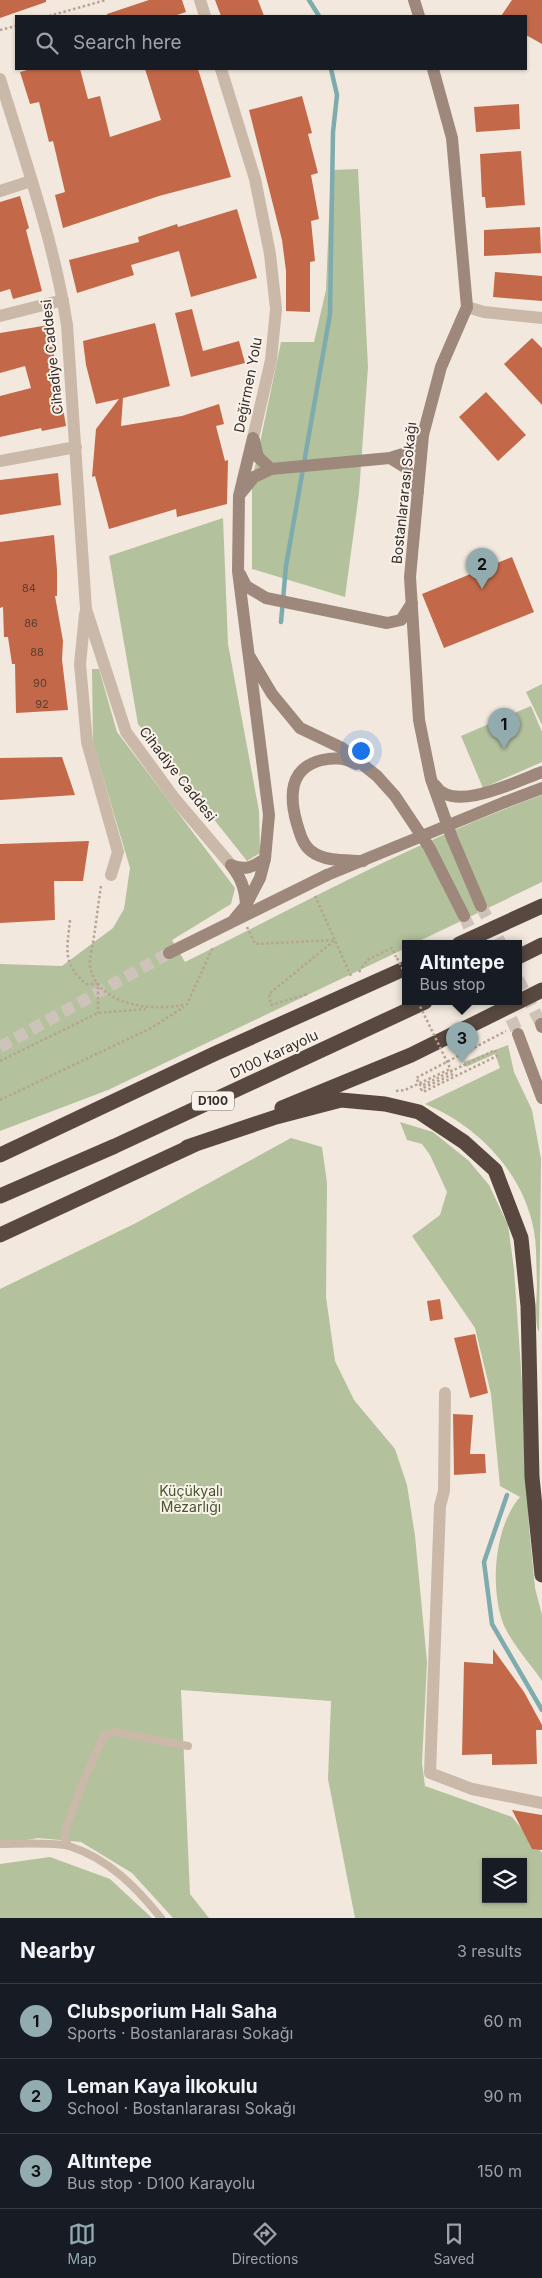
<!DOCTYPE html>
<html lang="en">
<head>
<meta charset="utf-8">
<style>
	body { margin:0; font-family:Inter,sans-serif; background:#242831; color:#f1f3f6 }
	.controls { position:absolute; right:15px; bottom:15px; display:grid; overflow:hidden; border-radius:0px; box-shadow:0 1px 4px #0004 }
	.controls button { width:45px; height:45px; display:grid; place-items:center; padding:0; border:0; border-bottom:1px solid #363941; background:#171b24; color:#f1f3f6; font:25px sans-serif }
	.you { position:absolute; left:360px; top:750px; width:18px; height:18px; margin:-12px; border:4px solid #fff; border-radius:50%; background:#1a73e8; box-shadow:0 0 0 8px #1a73e833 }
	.badge { display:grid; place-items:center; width:32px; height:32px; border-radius:50%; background:#92abaf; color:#111; font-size:16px; font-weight:700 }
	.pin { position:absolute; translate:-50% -41px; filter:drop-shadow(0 1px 2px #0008) }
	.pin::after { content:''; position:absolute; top:26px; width:18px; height:15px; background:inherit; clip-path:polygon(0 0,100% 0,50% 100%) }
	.popup { position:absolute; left:402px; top:940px; width:120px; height:65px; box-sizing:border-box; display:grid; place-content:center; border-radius:0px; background:#171b24; filter:drop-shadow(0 1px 4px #0005); font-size:16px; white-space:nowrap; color:#9ea1a6 }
	.popup b { font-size:19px; color:#f1f3f6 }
	.popup::after { content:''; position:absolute; left:50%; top:100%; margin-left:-10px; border:10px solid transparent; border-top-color:#171b24 }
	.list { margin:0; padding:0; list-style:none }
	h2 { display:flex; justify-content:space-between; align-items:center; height:65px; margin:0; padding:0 20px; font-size:21px }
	h2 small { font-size:16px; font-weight:400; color:#9ea1a6 }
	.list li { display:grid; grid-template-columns:32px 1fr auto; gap:15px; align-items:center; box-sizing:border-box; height:75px; padding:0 20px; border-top:1px solid #363941 }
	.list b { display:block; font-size:19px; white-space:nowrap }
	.list p { margin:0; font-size:16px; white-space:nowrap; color:#9ea1a6 }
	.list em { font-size:16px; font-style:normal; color:#9ea1a6 }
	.icon { flex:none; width:28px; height:28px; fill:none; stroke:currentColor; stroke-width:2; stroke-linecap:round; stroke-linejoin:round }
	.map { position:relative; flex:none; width:542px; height:1918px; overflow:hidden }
	.search { position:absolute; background:#171b24; box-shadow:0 1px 4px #0004; left:15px; right:15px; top:15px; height:55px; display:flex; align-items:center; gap:12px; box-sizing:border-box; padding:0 18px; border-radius:0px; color:#9ea1a6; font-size:19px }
	.sheet { height:290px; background:#171b24 }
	nav { display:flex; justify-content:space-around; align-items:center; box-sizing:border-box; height:70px; border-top:1px solid #363941; background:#171b24; font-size:14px; color:#9ea1a6 }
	nav a { display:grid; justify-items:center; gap:2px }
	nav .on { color:#92abaf }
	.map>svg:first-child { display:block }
	.green { fill:#b4c19d; fill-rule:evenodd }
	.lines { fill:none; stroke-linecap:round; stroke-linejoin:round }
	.stream { stroke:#7dabae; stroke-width:4.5 }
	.building { fill:#c3694a }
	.secondary-tunnel { stroke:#cdc3b9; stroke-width:12; stroke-dasharray:12 6; stroke-linecap:butt }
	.path { stroke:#b6a393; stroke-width:2.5; stroke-dasharray:2.5 2.5; stroke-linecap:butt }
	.lane { stroke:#cab9a9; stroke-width:8 }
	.street { stroke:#cab9a9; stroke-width:12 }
	.secondary { stroke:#9d887b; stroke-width:12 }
	.highway { stroke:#584840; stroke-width:15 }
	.path-bridge { stroke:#b6a393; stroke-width:2.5; stroke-dasharray:2.5 2.5; stroke-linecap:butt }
	.secondary-bridge { stroke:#9d887b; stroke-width:12 }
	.labels { text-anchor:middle; stroke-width:4; stroke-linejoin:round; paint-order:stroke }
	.number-label { font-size:11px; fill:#5a3d31 }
	.shield { fill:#f9f2ea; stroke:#716963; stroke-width:1 }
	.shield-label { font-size:12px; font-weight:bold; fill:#372e29 }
	.street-label { font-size:14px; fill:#372e29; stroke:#f9f2ea }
	.park-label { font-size:14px; fill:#46552d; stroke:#f9f2ea }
</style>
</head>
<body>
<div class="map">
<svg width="542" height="1918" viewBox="0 0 542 1918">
	<rect width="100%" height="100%" fill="#f2e8dd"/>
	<path class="green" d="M358,169L368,367L359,493L345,597L252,569V481L281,342H314L326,290L331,170Z
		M223,518L228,644L259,811L260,853L247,861L138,724L109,556Z
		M92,669H99L117,732L235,888L231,904L172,940L185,962C302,904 418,840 542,795V882L413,944H406V948L108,1090L0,1131V964L62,966L113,928L124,909L130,868L93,743Z
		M542,684V725L526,692Z
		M531,706L542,732V762L483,788L461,736Z
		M508,1045L514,1072L532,1110L541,1159L539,1332C534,1326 537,1295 537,1284C536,1267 537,1248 534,1231C524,1173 477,1125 425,1104L500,1068L495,1054L466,1067L464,1062Z
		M400,1122L433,1132L469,1161L489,1185L508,1225L514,1269L523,1397L529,1527L535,1588L542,1615V1681C530,1663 511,1643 503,1623C490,1587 494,1527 520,1497L500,1486L491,1394L475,1328L412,1236L440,1215L447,1192L430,1155L422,1144L407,1140Z
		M291,1138L322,1147L327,1183L326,1297L335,1361L354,1400L395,1449L407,1485L415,1536L427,1662L422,1763L425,1786L512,1817L542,1853V1918H355L328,1779L331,1701L181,1690L190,1894L209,1918H173L132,1873L81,1842L38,1838L0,1845V1289L136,1223ZM486,1862H523V1899H486Z
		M50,1857L110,1879L152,1918H0V1864Z"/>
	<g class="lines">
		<path class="stream" d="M309,0L319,16
			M281,622L286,566L330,314L333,132L337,95L331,69
			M507,1495L484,1562L492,1624L542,1710"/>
	</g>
	<path class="building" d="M0,0H46V2L0,18Z
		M149,0H182L186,12L174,16H107V14Z
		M215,0H258L264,16H221Z
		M512,0H542V44L526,35V16H501Z
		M31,69H80L88,99L100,96L110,137L161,120L145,69H198L231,177L159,196L63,228L55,195L65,192L53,141L49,142L39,102L30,104L20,72Z
		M302,96L312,133L308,134L318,173L311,175L319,219L311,221L315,261L310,262V312L286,311V271L282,240L249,110Z
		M519,104L520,129L476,132L474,107Z
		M521,151L525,205L486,208L485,197H482L480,154Z
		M20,196L29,228L26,230L42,291L13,299L10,289L0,292V202Z
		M237,209L257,278L191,297L179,251L131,265L134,275L77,293L69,260L139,242L138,237L177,224L178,227Z
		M540,227L541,253L484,256V230Z
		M495,272L542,276V301L493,297Z
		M192,309L203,351L239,341L245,363L191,377L175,313Z
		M155,323L170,386L123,398L121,426L182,416L219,404L224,424L216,426L225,461L228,460L227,504L177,517L176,509L109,529L95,476L92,477L96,429L119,399L96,404L86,365L83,341Z
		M49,325L66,426L42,431L41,428L0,437V396L31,388L25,366L0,373V333Z
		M532,338L542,348V405L504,364Z
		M486,392L526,435L498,461L459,417Z
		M58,473L61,505L0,515V480Z
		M54,535L57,570V596H55L63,641L62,660L68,710L16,713L15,664H12L8,637H4L3,607L0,608V542Z
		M512,557L534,612L444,648L422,594Z
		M62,757L75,795L0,800V758Z
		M89,841L83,881H54L55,920L0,923V844Z
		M440,1299L443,1319L430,1321L427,1301Z
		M475,1334L488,1393L470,1398L454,1338Z
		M453,1414L473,1415L470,1454H485L486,1473L454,1475Z
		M493,1649L524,1692L542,1725V1730H536L537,1764L492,1765V1754L462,1755L464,1662L493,1664Z
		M512,1810L542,1815V1850L532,1849Z"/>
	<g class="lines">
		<path class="secondary-tunnel" d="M481,906L501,944
			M464,916L477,944
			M518,979L541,1024
			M504,1002L518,1034
			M0,1047L169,953"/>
		<path class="path" d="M49,16L106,0
			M0,30L16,26
			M101,886C98,905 96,924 93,943C92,950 89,960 90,966C97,1007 156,1012 187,1004L213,947
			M315,896L351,976
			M70,920C67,950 62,963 86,984H98V1013
			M247,927L255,944L335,940L269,994L271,1005L308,994
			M359,972L367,960L392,948L396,957
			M0,1061L98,1013L146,1009
			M453,1074L421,1089L423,1092L497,1056L495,1050L421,1086L416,1078L506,1031
			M396,1091L405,1090L450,1069
			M0,1100L151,1028L184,1007"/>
		<path class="lane" d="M0,1844C18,1844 54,1842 69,1846C109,1859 136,1887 161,1918
			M68,1846L64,1834L83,1782L104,1736L115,1732L188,1746"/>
		<path class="street" d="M200,0L205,16
			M221,69L255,179L270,254L276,309L271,360L253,438
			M0,79C25,160 54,242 67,325L86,609L126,732L175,799L231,865
			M0,191L31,181
			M467,307L484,312L542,318
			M0,316L63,300
			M0,461L76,447
			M85,614L80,664L87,742L118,852L111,875
			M445,1393L444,1491L440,1506L430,1773L472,1789L542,1803"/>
		<path class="secondary" d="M414,0L419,16
			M433,69L452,138L467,307L441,367L423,435L410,577L419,720L431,779L452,838L481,906
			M254,440L258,457L271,469
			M390,458L406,468L418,492
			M241,493L254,477L271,469L390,458L406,453L423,435
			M240,574L246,586L266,598L387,623L401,620L412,603
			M250,657L272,694L300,728L342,748L377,776L395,796L429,847L464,916
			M356,764C344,758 335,757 322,760C289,768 289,796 297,824C300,834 303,845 311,851C325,862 346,860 363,861
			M435,785C452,814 517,781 542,772
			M505,802L542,788
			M246,905C245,888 241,878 231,865C246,871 252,867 265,859
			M232,922L246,905L260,878L265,859L269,815L238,571L239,496L253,438
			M169,953L327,875
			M541,1024L542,1027
			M518,1034L542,1098"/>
		<path class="highway" d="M459,944L542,906
			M518,957L542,945
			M518,1002L542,990
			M282,1108L411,1055L518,1002
			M187,1147L276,1117L341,1100L385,1104L419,1112L464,1142L495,1170L521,1238L528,1306L532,1477L542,1575
			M0,1155L214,1054L406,968
			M0,1196L115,1146L425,1002
			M0,1235L196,1144"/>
		<path class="path-bridge" d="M397,958L406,976
			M418,1002L453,1074"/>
		<path class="secondary-bridge" d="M327,875L505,802"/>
	</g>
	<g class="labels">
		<g class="number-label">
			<text x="29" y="592">84</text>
			<text x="31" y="627">86</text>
			<text x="37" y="656">88</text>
			<text x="40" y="687">90</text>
			<text x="42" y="708">92</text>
		</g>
		<rect class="shield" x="192" y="1091.5" width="42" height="19" rx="4"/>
		<g class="shield-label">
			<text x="213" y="1105">D100</text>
		</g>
		<g class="street-label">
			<text transform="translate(52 357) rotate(-96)" y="5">Cihadiye Caddesi</text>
			<text transform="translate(248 385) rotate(-79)" y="5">Değirmen Yolu</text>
			<text transform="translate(404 493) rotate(-84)" y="5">Bostanlararası Sokağı</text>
			<text transform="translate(178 774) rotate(52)" y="5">Cihadiye Caddesi</text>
			<text transform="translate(274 1054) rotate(-25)" y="5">D100 Karayolu</text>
		</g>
		<g class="park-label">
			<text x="191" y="1496">Küçükyalı<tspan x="191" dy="16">Mezarlığı</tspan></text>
		</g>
	</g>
</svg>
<div class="controls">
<button><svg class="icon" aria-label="layers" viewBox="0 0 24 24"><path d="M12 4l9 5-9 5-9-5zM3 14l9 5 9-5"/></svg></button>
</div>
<div class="you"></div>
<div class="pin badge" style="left:504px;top:749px">1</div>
<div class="pin badge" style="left:482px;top:589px">2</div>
<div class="pin badge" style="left:462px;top:1063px">3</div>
<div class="popup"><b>Altıntepe</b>Bus stop</div>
<div class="search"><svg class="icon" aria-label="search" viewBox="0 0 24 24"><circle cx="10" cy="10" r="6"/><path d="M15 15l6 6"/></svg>Search here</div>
</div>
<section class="sheet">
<h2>Nearby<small>3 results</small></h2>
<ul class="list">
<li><span class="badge">1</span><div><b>Clubsporium Halı Saha</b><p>Sports · Bostanlararası Sokağı</p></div><em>60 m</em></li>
<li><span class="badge">2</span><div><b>Leman Kaya İlkokulu</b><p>School · Bostanlararası Sokağı</p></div><em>90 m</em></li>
<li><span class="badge">3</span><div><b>Altıntepe</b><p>Bus stop · D100 Karayolu</p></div><em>150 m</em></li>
</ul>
</section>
<nav>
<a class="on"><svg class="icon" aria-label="map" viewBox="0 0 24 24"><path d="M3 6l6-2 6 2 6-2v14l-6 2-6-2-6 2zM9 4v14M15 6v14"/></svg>Map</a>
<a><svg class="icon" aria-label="directions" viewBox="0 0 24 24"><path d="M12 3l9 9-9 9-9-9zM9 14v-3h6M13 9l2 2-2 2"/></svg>Directions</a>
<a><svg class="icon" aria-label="saved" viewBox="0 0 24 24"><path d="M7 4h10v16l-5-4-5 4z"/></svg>Saved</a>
</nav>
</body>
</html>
